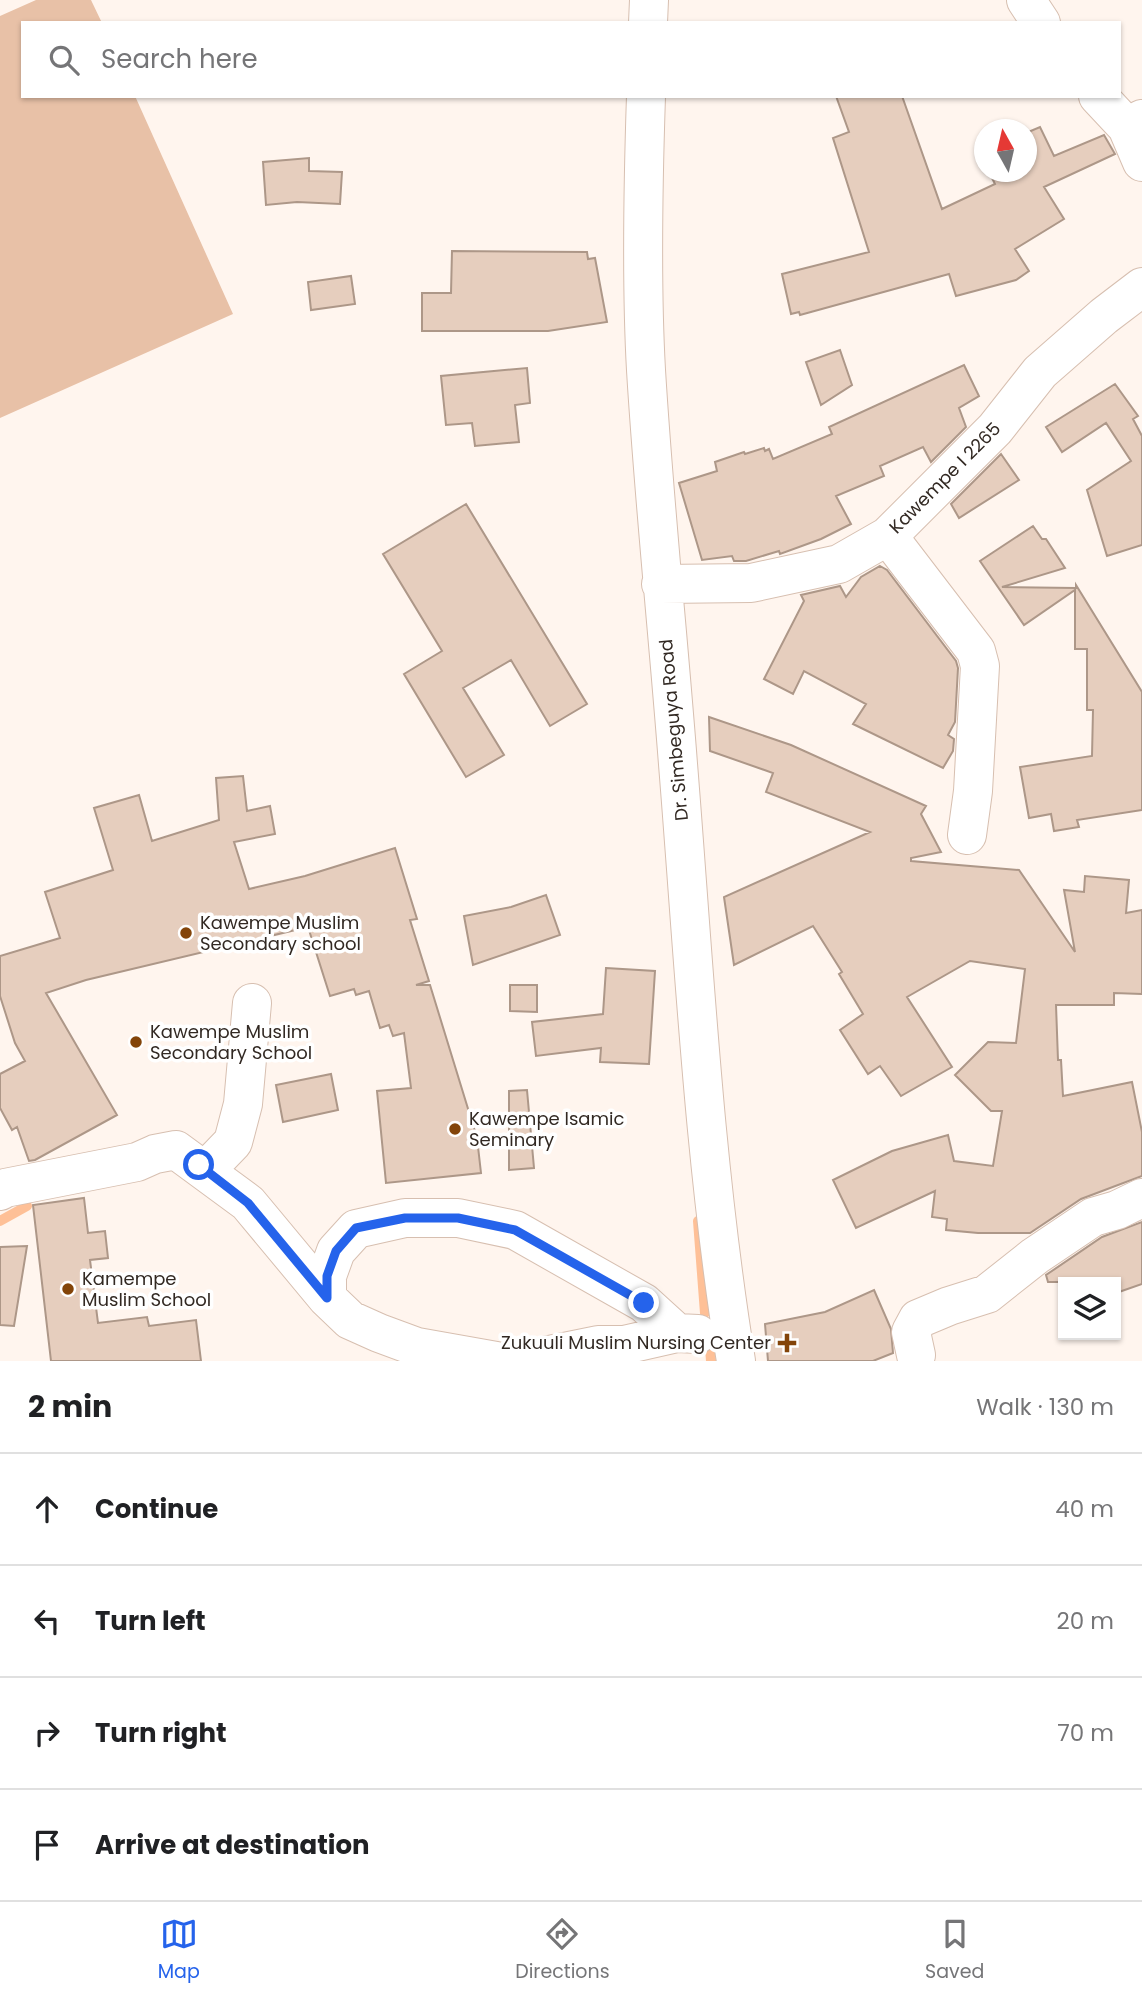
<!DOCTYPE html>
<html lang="en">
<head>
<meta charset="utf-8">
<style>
	body { margin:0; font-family:Poppins,sans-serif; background:#f6f6f6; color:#202124 }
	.controls { position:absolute; right:21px; bottom:21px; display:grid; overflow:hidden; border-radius:0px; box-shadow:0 2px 5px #0004 }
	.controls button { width:63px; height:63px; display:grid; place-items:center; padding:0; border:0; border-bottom:2px solid #e0e0e0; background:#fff; color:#202124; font:35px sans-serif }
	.compass { position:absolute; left:974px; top:119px; width:63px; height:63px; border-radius:50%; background:#fff; box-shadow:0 2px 5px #0004; rotate:352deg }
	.stop { position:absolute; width:21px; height:21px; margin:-16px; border:5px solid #2563eb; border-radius:50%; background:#fff }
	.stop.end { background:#2563eb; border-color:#fff; box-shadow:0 2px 7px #0008 }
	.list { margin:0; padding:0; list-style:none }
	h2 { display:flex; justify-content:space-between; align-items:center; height:91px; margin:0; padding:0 28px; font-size:30px }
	h2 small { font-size:23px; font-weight:400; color:#757577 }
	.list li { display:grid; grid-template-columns:46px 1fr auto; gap:21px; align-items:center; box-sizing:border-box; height:112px; padding:0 28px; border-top:2px solid #e0e0e0 }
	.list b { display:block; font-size:26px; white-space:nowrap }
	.list em { font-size:23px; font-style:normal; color:#757577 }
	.icon { flex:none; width:38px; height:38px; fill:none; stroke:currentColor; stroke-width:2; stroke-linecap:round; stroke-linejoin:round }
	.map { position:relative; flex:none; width:1142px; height:1361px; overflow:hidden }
	.search { position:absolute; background:#fff; box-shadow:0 2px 5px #0004; left:21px; right:21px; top:21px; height:77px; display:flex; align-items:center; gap:18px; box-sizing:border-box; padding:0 24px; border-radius:0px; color:#757577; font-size:26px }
	.sheet { height:539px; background:#fff }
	nav { display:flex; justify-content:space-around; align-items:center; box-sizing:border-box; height:98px; border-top:2px solid #e0e0e0; background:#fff; font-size:19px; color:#757577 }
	nav a { display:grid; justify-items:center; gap:4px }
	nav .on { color:#2563eb }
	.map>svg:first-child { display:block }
	.green { fill:#e8c1a7 }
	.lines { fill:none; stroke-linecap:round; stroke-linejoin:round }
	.stream { stroke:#fec097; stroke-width:10 }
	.building { fill:#e6cebe; stroke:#ad9788; stroke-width:2 }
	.minor-casing { stroke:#d7bfb0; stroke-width:40 }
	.minor { stroke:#fff; stroke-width:38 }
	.route { stroke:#2563eb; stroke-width:9 }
	.poi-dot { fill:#834409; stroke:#fff; stroke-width:2.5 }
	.labels { text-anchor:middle; stroke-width:7; stroke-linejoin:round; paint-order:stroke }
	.street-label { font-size:18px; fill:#322923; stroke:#fff }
	.poi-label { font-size:18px; fill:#322923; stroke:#fff; text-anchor:start }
</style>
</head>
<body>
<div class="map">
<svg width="1142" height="1361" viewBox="0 0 1142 1361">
	<rect width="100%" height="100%" fill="#fff5ee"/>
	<path class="green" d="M36,0H91L102,23H23V96H135L233,314L0,418V16Z"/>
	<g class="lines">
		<path class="stream" d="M0,1221L27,1206
			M698,1221L705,1313
			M710,1348L711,1361"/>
	</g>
	<path class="building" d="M836,96H902L942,209L995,184L989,172H1026V133L1040,127L1054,156L1104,135L1115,154L1044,187L1064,219L1015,249L1029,271L1016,280L956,296L949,274L800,315L799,312L791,314L782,274L869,252L833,138L849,132Z
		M309,158V171L342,172L340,204L297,202L266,205L263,162Z
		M452,251L587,252L588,259L595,258L607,322L548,331H422V293H451Z
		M351,276L355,304L311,310L308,282Z
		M840,350L852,385L821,405L806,362Z
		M964,365L979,396L959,408L966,427L931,462L923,447L880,466L884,476L836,496L851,524L821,539L780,554L779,551L746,561H734L732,556L702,560L679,483L717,471L715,462L744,452L745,454L764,448L765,451L769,449L773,459L832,434L829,427Z
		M527,368L530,403L515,405L519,442L475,446L472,423L446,425L441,376Z
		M1115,384L1138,416L1133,419L1142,436V545L1107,556L1087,490L1131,461L1106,423L1062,452L1046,427Z
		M1001,454L1019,480L959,518L951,504Z
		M466,504L587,704L550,726L511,660L463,688L504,755L466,777L404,674L442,651L383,554Z
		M1033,526L1042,539H1046L1065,568L1002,587L1076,588V585L1142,692V810L1077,820L1079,827L1054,831L1051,814L1029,818L1020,767L1092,756L1093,710H1087V649H1075V590L1024,625L980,561Z
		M880,566L887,570L956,661L958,668L955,722L948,735L954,739L953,751L943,768L853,724L866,704L804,671L793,694L764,679L804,601L801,595L840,586L846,597L861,577Z
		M709,717L791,745L926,806L921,814L941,852L911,858V861L1019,870L1075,952L1064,890L1084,892L1085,876L1129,880L1126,913L1142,910V994L1114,993V1005H1056L1058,1060H1061L1063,1096L1132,1082L1142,1132V1176L1081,1199L1030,1233H978L946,1230L947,1219L932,1217L935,1191L856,1228L833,1180L892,1151L948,1135L954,1161L993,1166L1002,1111H991L955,1075L988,1042L1016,1043L1025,969L970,961L907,997L952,1067L901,1096L880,1066L868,1074L840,1030L863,1014L839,974L842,972L813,926L734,965L724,897L870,832L766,792L773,773L710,751Z
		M243,776L247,811L270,806L275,834L234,842L249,889L305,876L395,848L417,919L410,920L429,981L416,985H430L477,1138L481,1173L386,1183L377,1091L411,1088L404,1033L393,1036L389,1025L380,1028L369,991L356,995L354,989L330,996L308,927L86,980L46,993L117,1115L35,1160L29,1161L17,1127L12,1130L0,1108V1074L25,1061L15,1043L0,996V956L60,938L45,892L113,870L94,808L139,795L152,841L219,820L216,778Z
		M546,895L560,935L473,965L464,916L511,907Z
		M606,968L655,971L649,1064L600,1062L601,1048L536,1056L532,1022L603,1014Z
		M510,985H537V1012L510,1011Z
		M331,1074L338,1110L283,1122L276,1085Z
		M527,1090L534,1168L509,1170V1091Z
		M84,1198L88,1233L105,1231L108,1258L90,1260L98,1323L147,1317L149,1326L196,1320L201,1361H51L33,1205Z
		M1142,1222V1284L1116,1293V1282H1048L1046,1275L1102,1237Z
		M27,1246L14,1326L0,1325V1247Z
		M874,1290L891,1329L893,1353L873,1361H768L765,1324L825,1312Z"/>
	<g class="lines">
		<defs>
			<path id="minor" d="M1026,0L1041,23
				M648,23L649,0
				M646,96C643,186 641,281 646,370C654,502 668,633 678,764C694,963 704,1164 736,1361
				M1098,96L1127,127
				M1142,119L1127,127L1142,162
				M888,536L976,651L980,666L973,791L967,835
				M661,584L751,583L839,564L888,536L995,429L1040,372L1104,316L1142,287
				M206,1170L233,1142L243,1104L252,1003
				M0,1191L5,1188L137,1162L155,1154L176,1150L248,1203L327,1298L350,1320L379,1333L417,1347L496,1361
				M327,1298V1276L336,1251L356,1229L405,1218H458L515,1230L644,1303L677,1333
				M916,1355L911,1332L918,1319L949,1306L987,1294L1035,1256L1093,1217L1117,1210L1142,1198
				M519,1361L598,1345H624L677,1333L698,1334"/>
		</defs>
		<use href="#minor" class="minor-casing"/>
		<use href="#minor" class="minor"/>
	</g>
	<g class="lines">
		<path class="route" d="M199,1165L248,1203L327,1298V1276L336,1251L356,1228L405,1218H458L515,1230L644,1303"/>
	</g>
	<g class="poi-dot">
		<circle cx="186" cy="933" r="7"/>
		<circle cx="136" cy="1042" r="7"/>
		<circle cx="455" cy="1129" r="7"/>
		<circle cx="68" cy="1289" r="7"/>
		<path d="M783.5 1332.5h7v7h7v7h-7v7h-7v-7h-7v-7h7z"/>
	</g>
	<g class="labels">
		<g class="street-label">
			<text transform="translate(945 478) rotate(-45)" y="6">Kawempe I 2265</text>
			<text transform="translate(674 730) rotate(-95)" y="6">Dr. Simbeguya Road</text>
		</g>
		<g class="poi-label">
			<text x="200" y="929">Kawempe Muslim<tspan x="200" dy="21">Secondary school</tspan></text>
			<text x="150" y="1038">Kawempe Muslim<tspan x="150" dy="21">Secondary School</tspan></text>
			<text x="469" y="1125">Kawempe Isamic<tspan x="469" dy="21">Seminary</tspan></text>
			<text x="82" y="1285">Kamempe<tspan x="82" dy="21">Muslim School</tspan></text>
			<text x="771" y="1349" text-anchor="end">Zukuuli Muslim Nursing Center</text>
		</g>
	</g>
</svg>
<div class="controls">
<button><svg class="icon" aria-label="layers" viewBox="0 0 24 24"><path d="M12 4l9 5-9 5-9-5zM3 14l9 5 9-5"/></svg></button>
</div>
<svg class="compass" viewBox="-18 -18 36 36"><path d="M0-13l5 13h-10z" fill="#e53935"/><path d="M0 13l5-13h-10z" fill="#757577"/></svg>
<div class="stop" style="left:199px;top:1165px"></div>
<div class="stop end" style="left:644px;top:1303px"></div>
<div class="search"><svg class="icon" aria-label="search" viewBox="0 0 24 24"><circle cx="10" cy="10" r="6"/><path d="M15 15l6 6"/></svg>Search here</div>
</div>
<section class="sheet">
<h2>2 min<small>Walk · 130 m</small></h2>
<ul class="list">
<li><svg class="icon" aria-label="ahead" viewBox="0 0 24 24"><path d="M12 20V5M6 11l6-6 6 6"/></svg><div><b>Continue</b></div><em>40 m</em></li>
<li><svg class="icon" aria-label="left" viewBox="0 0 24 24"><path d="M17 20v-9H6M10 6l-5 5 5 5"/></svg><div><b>Turn left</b></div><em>20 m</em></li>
<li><svg class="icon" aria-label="right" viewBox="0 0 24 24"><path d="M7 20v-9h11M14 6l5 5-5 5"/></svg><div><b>Turn right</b></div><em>70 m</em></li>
<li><svg class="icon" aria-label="arrive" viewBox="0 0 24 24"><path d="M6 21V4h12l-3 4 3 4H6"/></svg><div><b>Arrive at destination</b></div></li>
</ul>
</section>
<nav>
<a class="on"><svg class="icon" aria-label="map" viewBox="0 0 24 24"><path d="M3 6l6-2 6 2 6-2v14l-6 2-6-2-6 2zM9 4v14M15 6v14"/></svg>Map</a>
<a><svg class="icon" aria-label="directions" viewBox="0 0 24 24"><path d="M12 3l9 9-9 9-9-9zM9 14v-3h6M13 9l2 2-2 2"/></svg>Directions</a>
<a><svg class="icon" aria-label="saved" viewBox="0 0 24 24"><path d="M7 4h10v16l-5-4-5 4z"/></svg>Saved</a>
</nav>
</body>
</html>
